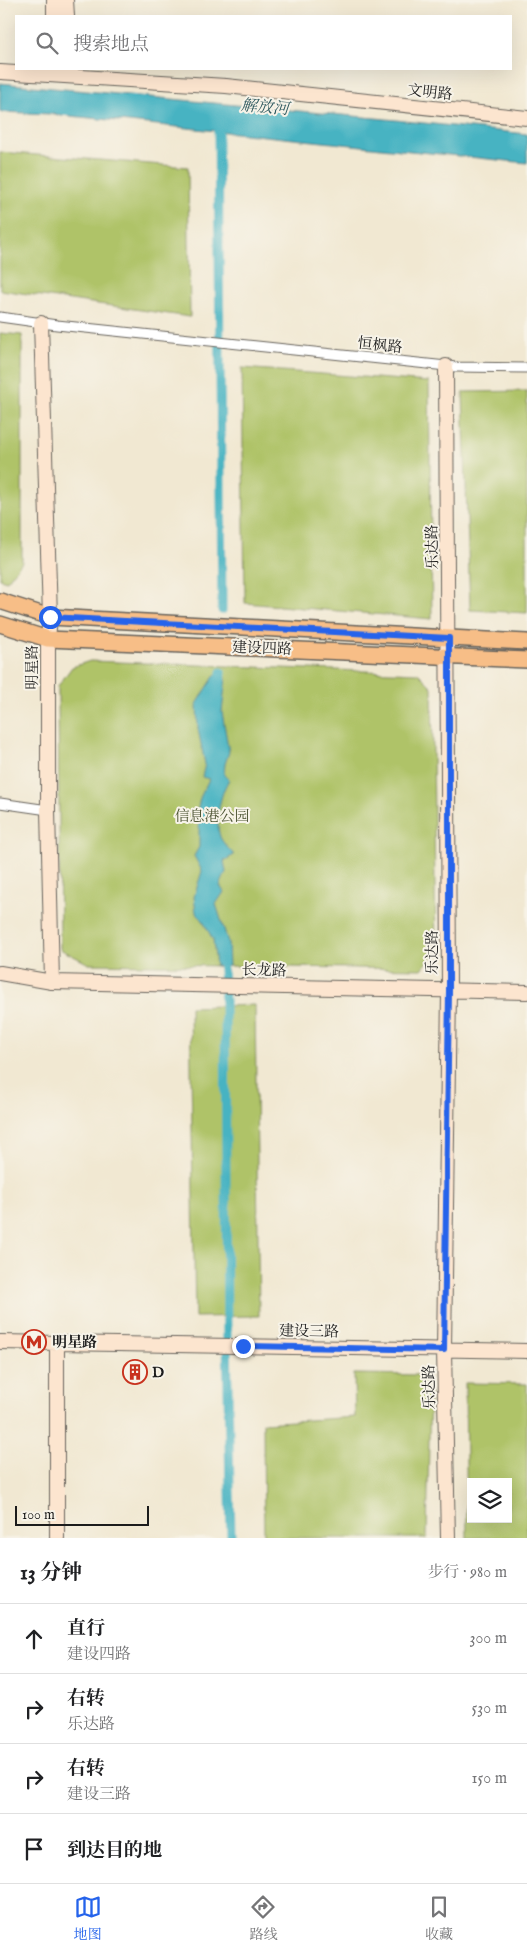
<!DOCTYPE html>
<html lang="zh">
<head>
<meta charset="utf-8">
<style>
	body { margin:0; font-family:"IM FELL English","Noto Serif SC",serif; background:#f6f6f6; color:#202124 }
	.controls { position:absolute; right:15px; bottom:15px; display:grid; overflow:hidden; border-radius:0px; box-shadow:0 5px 20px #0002 }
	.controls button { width:45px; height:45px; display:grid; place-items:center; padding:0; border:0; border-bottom:1px solid #e0e0e0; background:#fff; color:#202124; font:25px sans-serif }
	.scale { position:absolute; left:15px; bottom:12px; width:134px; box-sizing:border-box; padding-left:5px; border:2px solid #1c1c1c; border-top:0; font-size:14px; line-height:18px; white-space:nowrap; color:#1c1c1c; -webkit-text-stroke:4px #f7f3e8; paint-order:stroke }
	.stop { position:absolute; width:15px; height:15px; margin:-11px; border:4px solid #2563eb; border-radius:50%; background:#fff }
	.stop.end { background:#2563eb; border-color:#fff; box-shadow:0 1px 5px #0008 }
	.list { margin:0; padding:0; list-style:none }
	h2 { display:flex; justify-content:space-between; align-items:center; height:65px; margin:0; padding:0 20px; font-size:21px }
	h2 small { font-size:16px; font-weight:400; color:#757577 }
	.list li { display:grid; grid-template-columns:32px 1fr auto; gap:15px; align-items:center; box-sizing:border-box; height:70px; padding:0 20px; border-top:1px solid #e0e0e0 }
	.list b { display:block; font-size:19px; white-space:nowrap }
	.list p { margin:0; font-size:16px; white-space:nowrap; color:#757577 }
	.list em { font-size:16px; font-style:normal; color:#757577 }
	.icon { flex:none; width:28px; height:28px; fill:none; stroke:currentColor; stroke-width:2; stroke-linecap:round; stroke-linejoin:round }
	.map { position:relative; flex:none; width:527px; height:1538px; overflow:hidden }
	.search { position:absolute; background:#fff; box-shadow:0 5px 20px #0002; left:15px; right:15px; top:15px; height:55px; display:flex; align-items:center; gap:12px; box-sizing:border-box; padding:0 18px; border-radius:0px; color:#757577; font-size:19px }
	.sheet { height:345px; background:#fff }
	nav { display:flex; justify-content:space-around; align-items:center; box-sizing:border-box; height:70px; border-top:1px solid #e0e0e0; background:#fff; font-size:14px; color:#757577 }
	nav a { display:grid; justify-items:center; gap:2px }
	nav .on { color:#2563eb }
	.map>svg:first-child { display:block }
	.green { fill:#afc367; stroke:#667042; fill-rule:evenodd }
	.water { fill:#46b3c2; stroke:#31686f }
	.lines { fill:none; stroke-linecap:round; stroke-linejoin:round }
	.canal { stroke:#46b3c2; stroke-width:9 }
	.street-casing { stroke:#67635c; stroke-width:11 }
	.secondary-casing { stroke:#67635c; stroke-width:16 }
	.primary-casing { stroke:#67635c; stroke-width:18 }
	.street { stroke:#fff; stroke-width:9 }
	.secondary { stroke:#fce5cf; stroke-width:14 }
	.primary { stroke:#f7be87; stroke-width:15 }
	.route { stroke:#2563eb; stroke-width:6 }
	.labels { text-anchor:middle; stroke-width:4; stroke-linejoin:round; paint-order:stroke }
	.street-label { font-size:15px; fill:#1c1c1c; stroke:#f7f3e8 }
	.park-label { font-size:15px; fill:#4f5636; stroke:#f7f3e8 }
	.poi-label { font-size:15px; font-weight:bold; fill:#1c1c1c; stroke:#f7f3e8; text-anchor:start }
	.water-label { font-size:16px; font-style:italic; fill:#2d585e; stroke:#f7f3e8 }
</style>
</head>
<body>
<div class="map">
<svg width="527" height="1538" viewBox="0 0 527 1538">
	<rect width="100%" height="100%" fill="#f7f3e8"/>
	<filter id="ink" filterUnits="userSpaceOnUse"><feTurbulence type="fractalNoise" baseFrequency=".02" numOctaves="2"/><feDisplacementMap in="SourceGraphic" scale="10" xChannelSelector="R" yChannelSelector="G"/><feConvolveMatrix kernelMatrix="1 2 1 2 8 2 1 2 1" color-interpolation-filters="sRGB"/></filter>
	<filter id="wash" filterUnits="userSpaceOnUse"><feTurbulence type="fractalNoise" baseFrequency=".0096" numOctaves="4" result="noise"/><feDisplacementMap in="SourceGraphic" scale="20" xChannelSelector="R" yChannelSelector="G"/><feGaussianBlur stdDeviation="1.12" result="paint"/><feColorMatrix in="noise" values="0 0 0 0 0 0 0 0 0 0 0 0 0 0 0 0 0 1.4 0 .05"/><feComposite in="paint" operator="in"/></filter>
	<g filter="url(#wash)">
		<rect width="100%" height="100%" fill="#f1e8d2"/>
		<path class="green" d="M0,152L188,167L190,317L0,290Z
			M0,333L22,335V562L7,581L0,579Z
			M242,368L429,382L432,619L245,603Z
			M527,391V613L470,610L463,392Z
			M90,661L418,673L432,687L436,951L422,969L89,964L60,949L58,686L72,667Z
			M255,1005L259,1316L195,1317L190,1007Z
			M354,1374L422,1375L430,1391L427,1538H264L263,1423L355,1417Z
			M465,1383L527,1384V1538H467ZM471,1482H508V1519H471Z"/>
		<path class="water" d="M0,83L396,120L527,134V163L51,114L0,112Z
			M215,675L226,677L222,712L229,752L225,764L224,775L229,780C220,793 214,824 221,839C224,844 230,850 234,855L224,861L226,872L220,886L224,892L216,904L228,942L229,966H216L213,940L202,919L196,913L194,897L202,871L194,856L199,847V821L197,813L200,798L209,779L202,777L205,764L198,729L197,704Z"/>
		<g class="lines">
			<path class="canal" d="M218,120L222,610
				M220,687L221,672
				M222,956L225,1001L227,1339L231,1538"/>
		</g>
	</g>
	<g filter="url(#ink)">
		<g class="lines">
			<defs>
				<path id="street" d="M0,317L57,325L456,367L527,368
					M0,803L48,810"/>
				<path id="secondary" d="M54,0V16
					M66,0L67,16
					M0,72L226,86L527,118
					M41,323L50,617L48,639V810L52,982
					M446,366L449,991L444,1350L448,1538
					M0,973L52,982L527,992
					M0,1342L527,1351
					M57,1343V1538"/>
				<path id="primary" d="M0,601L50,617L527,642
					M0,624L48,639L527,660"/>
			</defs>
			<use href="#street" class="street-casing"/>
			<use href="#secondary" class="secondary-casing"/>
			<use href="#primary" class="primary-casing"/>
			<use href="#street" class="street"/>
			<use href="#secondary" class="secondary"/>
			<use href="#primary" class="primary"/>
		</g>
	</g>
	<g class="lines" filter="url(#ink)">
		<path class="route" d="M50,617L449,638V991L444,1350L243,1346"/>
	</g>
	<defs>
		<symbol id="metro-ring" viewBox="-11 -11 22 22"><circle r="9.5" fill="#f7f3e8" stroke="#c8321e" stroke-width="1.5"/><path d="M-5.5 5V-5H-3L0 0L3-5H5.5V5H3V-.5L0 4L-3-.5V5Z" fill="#c8321e"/></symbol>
		<symbol id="building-ring" viewBox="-11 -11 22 22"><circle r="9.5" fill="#f7f3e8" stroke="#c8321e" stroke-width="1.5"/><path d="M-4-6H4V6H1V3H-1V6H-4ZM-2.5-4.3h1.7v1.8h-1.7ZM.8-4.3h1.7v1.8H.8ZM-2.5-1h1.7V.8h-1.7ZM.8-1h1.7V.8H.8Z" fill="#c8321e"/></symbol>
	</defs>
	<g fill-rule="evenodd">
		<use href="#metro-ring" x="20" y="1328" width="28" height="28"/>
		<use href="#building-ring" x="121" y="1358" width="28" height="28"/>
	</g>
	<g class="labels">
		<g class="street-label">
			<text transform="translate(430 92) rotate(6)" y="5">文明路</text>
			<text transform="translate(380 345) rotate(6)" y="5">恒枫路</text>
			<text transform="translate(432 547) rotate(-91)" y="5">乐达路</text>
			<text transform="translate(262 648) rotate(2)" y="5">建设四路</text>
			<text transform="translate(32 667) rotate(-90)" y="5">明星路</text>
			<text transform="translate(432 952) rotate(-90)" y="5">乐达路</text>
			<text transform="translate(264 970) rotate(1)" y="5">长龙路</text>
			<text transform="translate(309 1331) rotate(1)" y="5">建设三路</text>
			<text transform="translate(429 1387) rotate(-91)" y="5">乐达路</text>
		</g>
		<g class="park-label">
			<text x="212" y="821">信息港公园</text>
		</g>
		<g class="poi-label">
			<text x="52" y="1347">明星路</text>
			<text x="152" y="1377">D</text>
		</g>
		<g class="water-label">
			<text transform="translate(265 106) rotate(5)" y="6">解放河</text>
		</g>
	</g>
</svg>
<div class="controls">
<button><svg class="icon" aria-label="layers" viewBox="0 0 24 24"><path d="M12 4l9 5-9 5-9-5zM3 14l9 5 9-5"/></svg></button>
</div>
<div class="scale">100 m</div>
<div class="stop" style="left:50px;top:617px"></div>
<div class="stop end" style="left:243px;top:1346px"></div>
<div class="search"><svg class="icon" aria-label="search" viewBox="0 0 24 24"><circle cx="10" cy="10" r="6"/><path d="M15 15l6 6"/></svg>搜索地点</div>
</div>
<section class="sheet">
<h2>13 分钟<small>步行 · 980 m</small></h2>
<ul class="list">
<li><svg class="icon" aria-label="ahead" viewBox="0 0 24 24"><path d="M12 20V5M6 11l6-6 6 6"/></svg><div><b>直行</b><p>建设四路</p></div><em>300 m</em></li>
<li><svg class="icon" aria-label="right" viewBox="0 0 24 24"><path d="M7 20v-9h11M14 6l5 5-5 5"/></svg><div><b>右转</b><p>乐达路</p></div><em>530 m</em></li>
<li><svg class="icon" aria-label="right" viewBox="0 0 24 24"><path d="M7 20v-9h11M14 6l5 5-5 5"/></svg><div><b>右转</b><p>建设三路</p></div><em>150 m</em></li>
<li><svg class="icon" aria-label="arrive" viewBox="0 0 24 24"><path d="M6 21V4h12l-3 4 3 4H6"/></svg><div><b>到达目的地</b></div></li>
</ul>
</section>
<nav>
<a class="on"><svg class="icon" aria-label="map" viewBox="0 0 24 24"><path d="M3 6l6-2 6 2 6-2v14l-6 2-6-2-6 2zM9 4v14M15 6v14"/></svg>地图</a>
<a><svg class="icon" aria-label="directions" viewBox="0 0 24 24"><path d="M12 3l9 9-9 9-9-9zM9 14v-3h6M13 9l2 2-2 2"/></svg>路线</a>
<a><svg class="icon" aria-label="saved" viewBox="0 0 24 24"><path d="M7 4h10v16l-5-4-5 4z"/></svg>收藏</a>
</nav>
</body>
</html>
